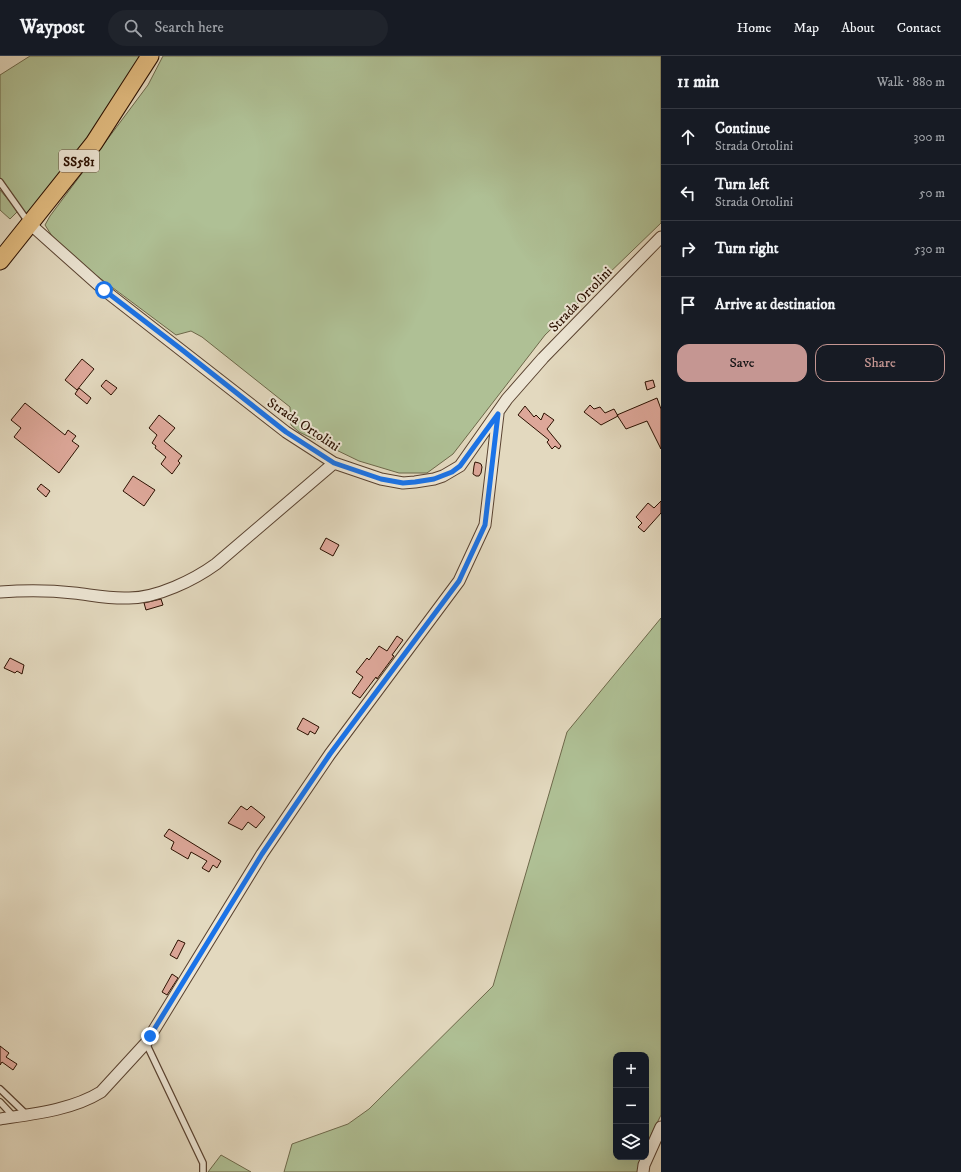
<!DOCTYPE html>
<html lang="en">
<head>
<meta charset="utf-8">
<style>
	body { margin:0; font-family:"IM FELL DW Pica",serif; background:#20242c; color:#f1f3f6 }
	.controls { position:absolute; right:12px; bottom:12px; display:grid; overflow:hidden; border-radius:8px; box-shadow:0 4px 16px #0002 }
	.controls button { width:36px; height:36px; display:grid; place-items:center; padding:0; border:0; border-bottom:1px solid #363941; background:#171b24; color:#f1f3f6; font:20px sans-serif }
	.stop { position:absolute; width:12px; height:12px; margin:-9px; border:3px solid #1a73e8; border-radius:50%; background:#fff }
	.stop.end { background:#1a73e8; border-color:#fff; box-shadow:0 1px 4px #0008 }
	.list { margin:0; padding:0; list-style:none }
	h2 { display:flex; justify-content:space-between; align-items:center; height:52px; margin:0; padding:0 16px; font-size:17px }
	h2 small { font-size:13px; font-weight:400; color:#9ea1a6 }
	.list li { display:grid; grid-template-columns:26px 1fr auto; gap:12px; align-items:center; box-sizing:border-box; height:56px; padding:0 16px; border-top:1px solid #363941 }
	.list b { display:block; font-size:15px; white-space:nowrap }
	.list p { margin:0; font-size:13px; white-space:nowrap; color:#9ea1a6 }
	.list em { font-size:13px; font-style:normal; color:#9ea1a6 }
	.actions { display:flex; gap:8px; padding:12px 16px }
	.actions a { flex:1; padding:9px 0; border:1px solid #c59692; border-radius:12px; text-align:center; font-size:14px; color:#c59692 }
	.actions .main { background:#c59692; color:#111 }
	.icon { flex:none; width:22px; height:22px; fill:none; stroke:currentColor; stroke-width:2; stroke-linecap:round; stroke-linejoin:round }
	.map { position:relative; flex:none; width:661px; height:1116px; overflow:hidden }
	header { display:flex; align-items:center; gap:24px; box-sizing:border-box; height:56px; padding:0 20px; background:#171b24; border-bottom:1px solid #363941 }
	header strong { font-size:19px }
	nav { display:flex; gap:22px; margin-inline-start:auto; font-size:14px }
	.search { width:280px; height:36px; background:#20242c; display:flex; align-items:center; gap:10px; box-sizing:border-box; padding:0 14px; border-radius:22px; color:#9ea1a6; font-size:15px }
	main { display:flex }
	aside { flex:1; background:#171b24 }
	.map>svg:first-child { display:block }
	.green { fill:#afc095; stroke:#6d684a }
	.building { fill:#dda799; stroke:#2b1000 }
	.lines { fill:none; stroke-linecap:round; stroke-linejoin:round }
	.lane-casing { stroke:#594230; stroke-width:8 }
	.street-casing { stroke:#594230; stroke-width:13 }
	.primary-casing { stroke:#2b1000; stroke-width:19 }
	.lane { stroke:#ede6d5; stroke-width:5.5 }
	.street { stroke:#ede6d5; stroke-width:11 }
	.primary { stroke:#e2bc80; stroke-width:17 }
	.route { stroke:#1a73e8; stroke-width:5 }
	.labels { text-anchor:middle; stroke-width:4; stroke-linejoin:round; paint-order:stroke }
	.shield { fill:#ede6d5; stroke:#655040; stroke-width:1 }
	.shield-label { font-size:13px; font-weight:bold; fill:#2b1000 }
	.street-label { font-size:14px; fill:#2b1000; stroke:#ede6d5 }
</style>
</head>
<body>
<header>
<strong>Waypost</strong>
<div class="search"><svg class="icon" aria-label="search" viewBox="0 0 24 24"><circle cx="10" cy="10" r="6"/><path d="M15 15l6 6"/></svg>Search here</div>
<nav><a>Home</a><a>Map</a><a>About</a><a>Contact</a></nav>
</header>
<main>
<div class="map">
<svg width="661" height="1116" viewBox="0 0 661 1116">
	<rect width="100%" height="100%" fill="#e3d9bf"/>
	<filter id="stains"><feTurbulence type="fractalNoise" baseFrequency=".005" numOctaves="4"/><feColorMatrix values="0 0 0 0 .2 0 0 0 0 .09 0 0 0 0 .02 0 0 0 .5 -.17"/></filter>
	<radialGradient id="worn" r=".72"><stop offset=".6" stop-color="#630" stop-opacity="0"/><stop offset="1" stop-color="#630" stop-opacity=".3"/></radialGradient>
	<path class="green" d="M30,0H146L126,35L28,162L0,128V19Z
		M163,0H661V167L545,279L453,398L427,417H399L359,405L299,376L291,369L290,351L202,281L191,275L176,279L93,217L52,180L45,169L50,160L148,29Z
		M0,134L18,155L10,163L0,154Z
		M661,562V1059L646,1089V999H616V1101H642L638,1116H284L292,1088L348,1068L369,1053L493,930L567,676Z
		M221,1099L251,1116H208Z"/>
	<path class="building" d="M82,303L94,313L77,334L65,324Z
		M106,324L117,332L111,339L101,330Z
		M653,324L655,331L647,334L645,326Z
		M79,332L91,342L87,348L75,338Z
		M657,342L661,353V393L647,365L626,373L617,359Z
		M25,347L65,379L68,374L76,380L72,385L79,390L59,417L14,381L21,372L11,364Z
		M590,349L594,353L600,351L605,357L614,353L618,360L601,369L584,356Z
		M525,350L534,361L536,359L541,364L544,357L554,364L547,373L561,390L559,393L555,390L552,393L547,386L549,384L518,359Z
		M159,359L175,372L164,385L182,400L178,405L180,407L172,418L161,408L166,401L155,392L156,390L152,387L157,379L149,372Z
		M475,406L479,407L481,408L482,411L481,417L479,420H476L473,418L474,410Z
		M133,420L155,434L144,450L123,435Z
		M41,428L50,435L46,441L37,433Z
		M661,445V457L644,476L638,471L642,467L636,461L648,447L654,452Z
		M326,482L339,489L333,500L320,493Z
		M161,543L163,549L146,554L144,547Z
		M397,580L403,584L392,599L394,600L377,623L376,621L360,642L352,637L363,621L356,616L367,602L369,604L379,590L387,595Z
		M10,602L24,609L22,618L17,615L15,617L4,612Z
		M303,662L319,671L315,678L310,675L308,679L297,673Z
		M241,750L247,754L251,750L265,761L256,772L248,766L242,774L228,767Z
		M169,773L221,805L217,812L213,809L209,816L202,812L207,805L191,796L188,803L171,793L174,786L164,780Z
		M178,884L185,887L177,903L170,899Z
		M172,918L178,922L167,939L162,936Z
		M0,990L9,997L6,1001L17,1008L13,1014L2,1006L0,1009Z"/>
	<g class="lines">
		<defs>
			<path id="lane" d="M0,126L29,167
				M146,987L203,1107V1116
				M0,1033L26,1058
				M0,1046L14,1061"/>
			<path id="street" d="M30,168L104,234L286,376L334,407L381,423L403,427L415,426L434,423L443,420L460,410L507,343L543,302L661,181
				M0,536C25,534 49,534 74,537C92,539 110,543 129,542C157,542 194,524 216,508L334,407
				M0,1063C33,1058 72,1054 101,1036L146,987L262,798L330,698L459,525L485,469L498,358
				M643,1116L644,1109L661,1071"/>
			<path id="primary" d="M0,205L94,87L150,0"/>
		</defs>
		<use href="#lane" class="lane-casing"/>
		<use href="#street" class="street-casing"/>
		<use href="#primary" class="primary-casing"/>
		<use href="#lane" class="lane"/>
		<use href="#street" class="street"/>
		<use href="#primary" class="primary"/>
	</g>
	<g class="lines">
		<path class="route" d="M104,234L181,293L286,376L334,407L381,423L403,427L415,426L434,423L452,416L460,410L498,358L485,469L459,525L330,698L262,798L150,980"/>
	</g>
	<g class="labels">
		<rect class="shield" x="59" y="94" width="40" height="22" rx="3"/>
		<g class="shield-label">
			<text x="79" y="110">SS581</text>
		</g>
		<g class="street-label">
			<text transform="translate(580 243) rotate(-46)" y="5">Strada Ortolini</text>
			<text transform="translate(304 368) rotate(34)" y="5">Strada Ortolini</text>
		</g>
	</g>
	<rect width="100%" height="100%" filter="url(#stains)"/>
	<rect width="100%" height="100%" fill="url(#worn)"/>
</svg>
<div class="controls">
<button>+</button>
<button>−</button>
<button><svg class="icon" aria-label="layers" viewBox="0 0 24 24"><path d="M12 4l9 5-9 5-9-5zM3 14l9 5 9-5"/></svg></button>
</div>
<div class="stop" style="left:104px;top:234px"></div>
<div class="stop end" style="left:150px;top:980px"></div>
</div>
<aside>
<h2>11 min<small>Walk · 880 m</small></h2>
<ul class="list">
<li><svg class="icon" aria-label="ahead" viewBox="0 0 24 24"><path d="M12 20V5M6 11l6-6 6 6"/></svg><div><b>Continue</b><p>Strada Ortolini</p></div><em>300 m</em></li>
<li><svg class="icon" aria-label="left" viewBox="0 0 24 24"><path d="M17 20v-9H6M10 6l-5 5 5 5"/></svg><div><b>Turn left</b><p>Strada Ortolini</p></div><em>50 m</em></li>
<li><svg class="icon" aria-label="right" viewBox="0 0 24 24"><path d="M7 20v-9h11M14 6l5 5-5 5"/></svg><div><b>Turn right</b></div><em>530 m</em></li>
<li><svg class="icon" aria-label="arrive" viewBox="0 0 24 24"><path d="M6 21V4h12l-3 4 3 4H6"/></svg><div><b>Arrive at destination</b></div></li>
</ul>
<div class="actions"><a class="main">Save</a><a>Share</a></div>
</aside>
</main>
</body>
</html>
